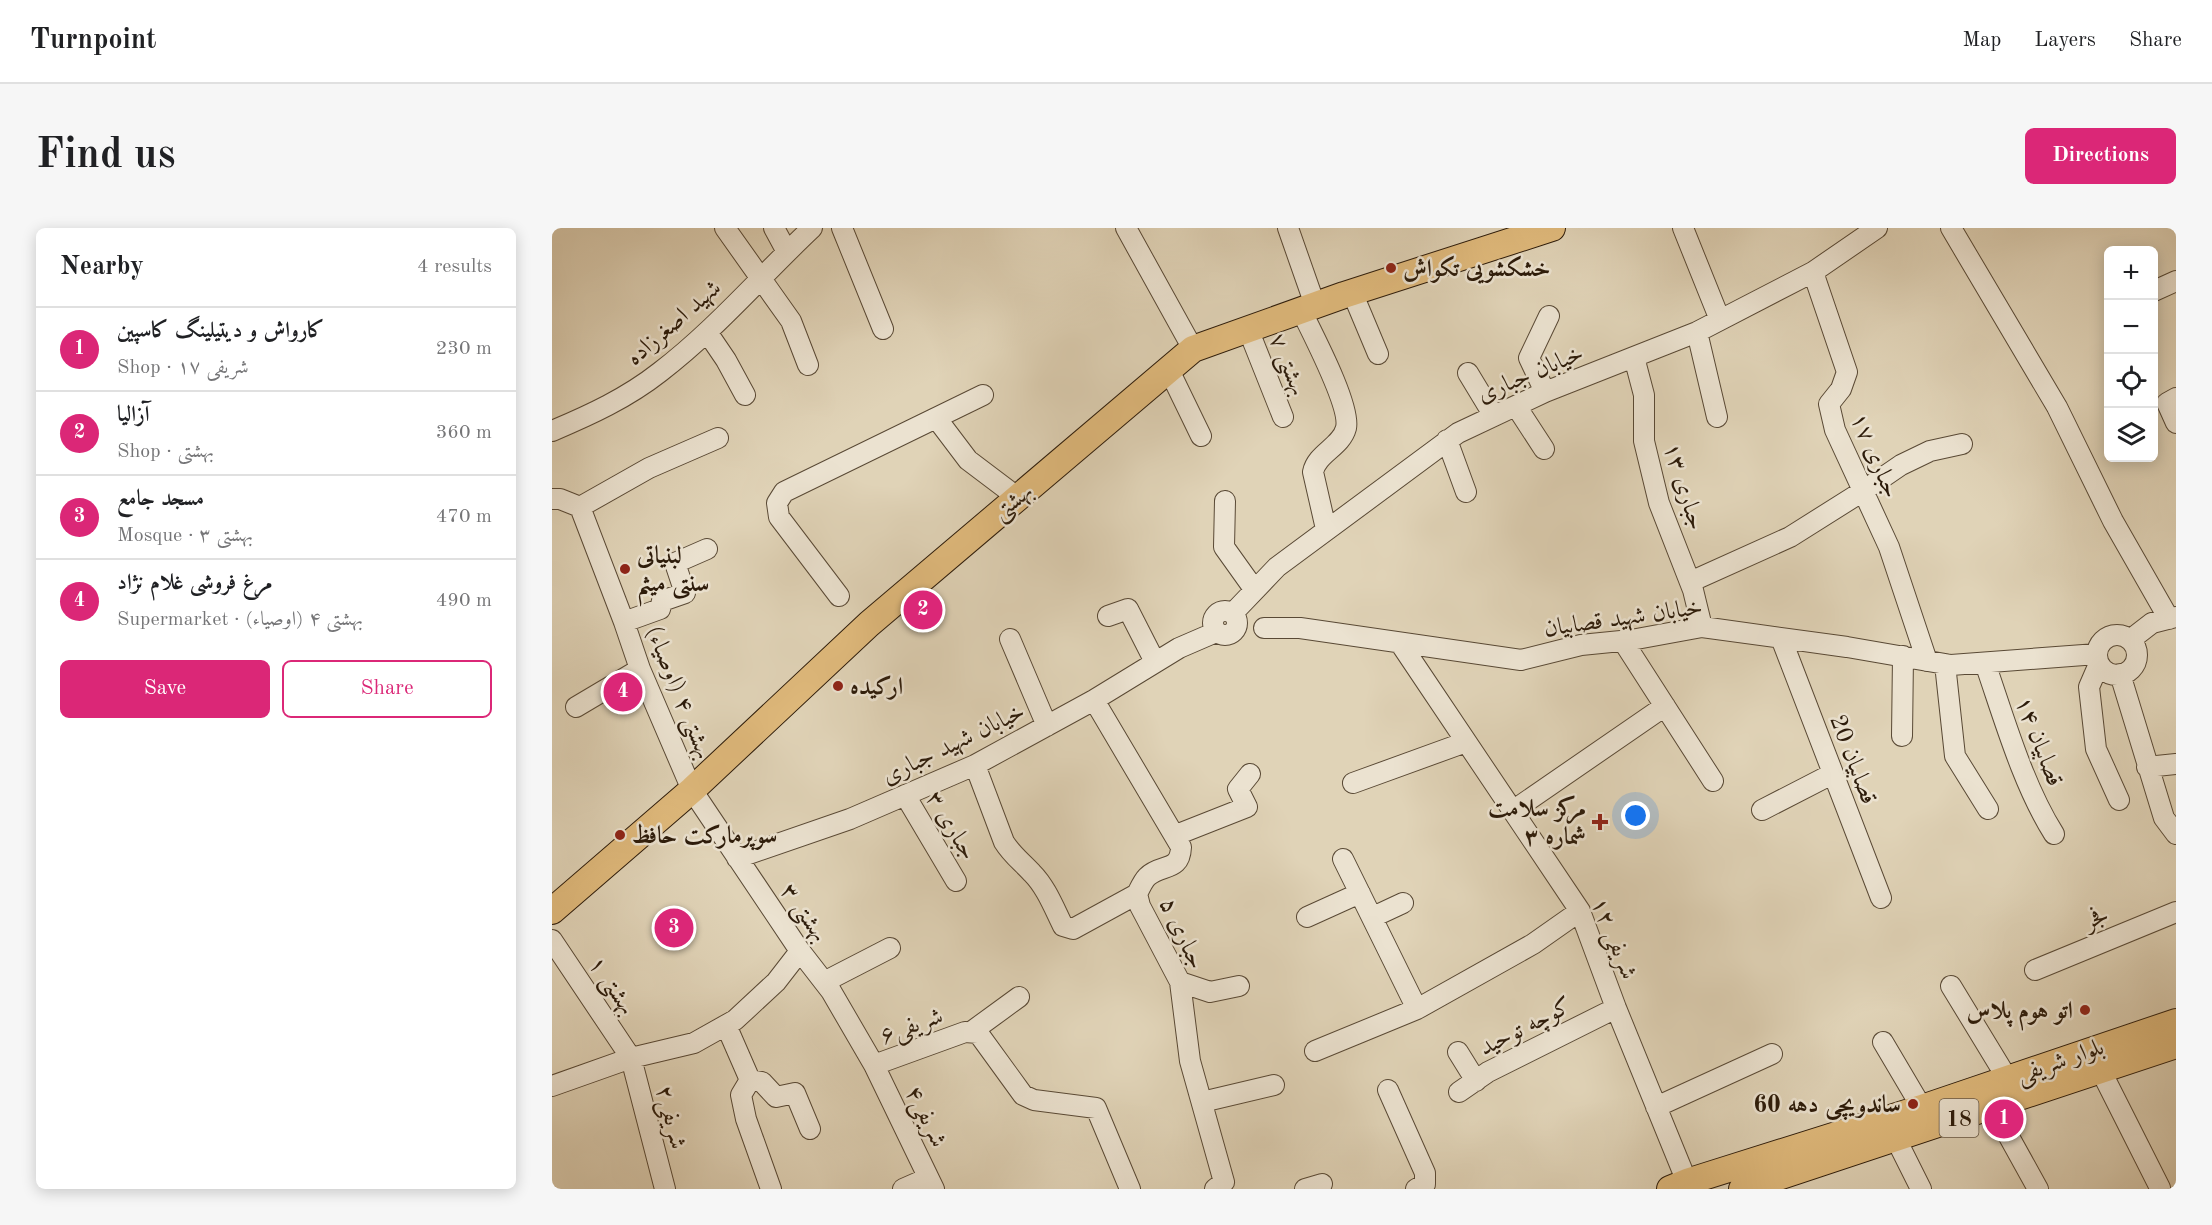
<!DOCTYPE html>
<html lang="en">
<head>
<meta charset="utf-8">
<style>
	body { margin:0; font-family:"Old Standard TT",Amiri,serif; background:#f6f6f6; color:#202124 }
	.controls { position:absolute; right:18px; top:18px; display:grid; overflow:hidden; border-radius:9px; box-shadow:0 3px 15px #0003 }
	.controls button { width:54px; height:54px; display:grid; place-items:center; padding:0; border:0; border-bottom:2px solid #e0e0e0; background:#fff; color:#202124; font:30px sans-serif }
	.you { position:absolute; left:1084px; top:588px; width:21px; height:21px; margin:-15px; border:4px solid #fff; border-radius:50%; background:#1a73e8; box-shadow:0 0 0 9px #1a73e833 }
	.badge { display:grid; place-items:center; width:39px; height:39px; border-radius:50%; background:#db2777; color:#fff; font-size:20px; font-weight:700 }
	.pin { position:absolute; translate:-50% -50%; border:3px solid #fff; box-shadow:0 2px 6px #0006 }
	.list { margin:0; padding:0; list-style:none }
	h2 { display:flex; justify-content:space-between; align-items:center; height:78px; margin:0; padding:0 24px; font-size:26px }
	h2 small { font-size:20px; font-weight:400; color:#757577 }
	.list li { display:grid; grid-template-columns:39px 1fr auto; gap:18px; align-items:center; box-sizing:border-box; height:84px; padding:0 24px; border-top:2px solid #e0e0e0 }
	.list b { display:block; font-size:22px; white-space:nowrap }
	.list p { margin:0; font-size:20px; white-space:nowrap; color:#757577 }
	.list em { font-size:20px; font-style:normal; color:#757577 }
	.actions { display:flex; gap:12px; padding:18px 24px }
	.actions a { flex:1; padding:14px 0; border:2px solid #db2777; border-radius:9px; text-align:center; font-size:21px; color:#db2777 }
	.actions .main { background:#db2777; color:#fff }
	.icon { flex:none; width:33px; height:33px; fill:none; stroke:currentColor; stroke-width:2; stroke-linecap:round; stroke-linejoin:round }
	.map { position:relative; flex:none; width:1624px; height:961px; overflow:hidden; border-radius:9px }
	header { display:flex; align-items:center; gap:36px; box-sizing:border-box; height:84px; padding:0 30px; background:#fff; border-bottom:2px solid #e0e0e0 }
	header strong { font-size:28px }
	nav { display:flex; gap:33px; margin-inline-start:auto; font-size:21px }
	.intro { display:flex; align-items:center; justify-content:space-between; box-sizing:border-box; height:144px; padding:0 36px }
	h1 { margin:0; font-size:42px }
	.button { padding:15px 27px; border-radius:9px; background:#db2777; color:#fff; font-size:21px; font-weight:700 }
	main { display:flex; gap:36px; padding:0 36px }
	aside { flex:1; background:#fff; border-radius:9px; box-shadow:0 3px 15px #0003 }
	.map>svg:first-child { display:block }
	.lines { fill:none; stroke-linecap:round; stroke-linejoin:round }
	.minor-casing { stroke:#594935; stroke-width:22 }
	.major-casing { stroke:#2c1b0a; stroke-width:28 }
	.minor { stroke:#ebe2d0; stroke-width:20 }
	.major { stroke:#e0ba7c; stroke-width:26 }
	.poi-dot { fill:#8f2418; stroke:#ebe2d0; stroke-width:2 }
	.labels { text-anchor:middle; stroke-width:5; stroke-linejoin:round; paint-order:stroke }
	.shield { fill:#ebe2d0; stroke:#655745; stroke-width:1.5 }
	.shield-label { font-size:22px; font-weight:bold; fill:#2c1b0a }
	.poi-label { font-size:24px; font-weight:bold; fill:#2c1b0a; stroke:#ebe2d0; text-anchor:start }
	.street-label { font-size:24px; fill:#2c1b0a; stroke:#ebe2d0 }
</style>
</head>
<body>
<header>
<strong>Turnpoint</strong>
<nav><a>Map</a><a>Layers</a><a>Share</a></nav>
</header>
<div class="intro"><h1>Find us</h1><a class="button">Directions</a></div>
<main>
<aside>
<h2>Nearby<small>4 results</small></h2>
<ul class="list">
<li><span class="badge">1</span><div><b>کارواش و دیتیلینگ کاسپین</b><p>Shop · شریفی ۱۷</p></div><em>230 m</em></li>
<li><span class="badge">2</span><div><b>آزالیا</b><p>Shop · بهشتی</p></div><em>360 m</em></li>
<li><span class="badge">3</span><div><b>مسجد جامع</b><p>Mosque · بهشتی ۳</p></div><em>470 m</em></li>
<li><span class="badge">4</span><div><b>مرغ فروشی غلام نژاد</b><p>Supermarket · بهشتی ۴ (اوصیاء)</p></div><em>490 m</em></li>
</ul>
<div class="actions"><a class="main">Save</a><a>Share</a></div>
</aside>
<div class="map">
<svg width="1624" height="961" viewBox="0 0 1624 961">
	<rect width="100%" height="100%" fill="#e0d3b7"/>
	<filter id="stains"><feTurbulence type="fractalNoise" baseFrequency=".00333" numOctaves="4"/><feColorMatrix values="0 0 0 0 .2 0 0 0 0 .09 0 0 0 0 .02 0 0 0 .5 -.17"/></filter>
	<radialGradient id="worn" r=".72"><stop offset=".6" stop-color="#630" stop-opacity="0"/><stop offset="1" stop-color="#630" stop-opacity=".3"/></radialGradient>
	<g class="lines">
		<defs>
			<path id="minor" d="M173,0L239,93L256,137
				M222,0L235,24
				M290,0L331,101
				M574,0L641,121
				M736,0L763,77
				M1131,0L1168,92
				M1399,0L1505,179L1561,293L1617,391
				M1261,44L1295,144L1289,161L1277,176L1283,202L1337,319L1375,433
				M1602,63L1624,53
				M800,64L826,126
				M749,82C760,105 799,178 794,200C789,219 765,225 761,244L774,301
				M696,101L731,189
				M155,104L174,132L193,167
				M1145,104L1165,189
				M1082,129L1092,167V213L1107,275L1141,362L1150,399
				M616,140L649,208
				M916,145L942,188
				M993,164L977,130L997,88
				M1624,170L1615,175L1624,195
				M964,178L992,221
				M385,191L416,232L465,269
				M0,203C38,187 75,170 108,144C162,103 210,47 260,0
				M895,212L914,264
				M0,271H8L28,279L72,394L88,441L140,562L248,723L279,763L322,837L382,961
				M673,273L672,319L702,361
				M28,279L97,240L166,210
				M1138,354L1238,309L1311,263L1349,237L1378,223L1410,216
				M287,368L227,289L225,275L232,264L431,167
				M661 395a12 12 0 1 1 24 0a12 12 0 1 1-24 0Z
				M681,385L725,339L906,205L993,164L1145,104L1261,44L1325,0
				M556,388L576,381L603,434
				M72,394L108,381L110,373L133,365L123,335L155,321
				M712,400H748L969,432L1029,417L1079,412L1150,399L1295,419L1399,437L1545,426
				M1545 427a20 20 0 1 1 40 0a20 20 0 1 1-40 0Z
				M1229,410L1329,670
				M458,411L495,498
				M1578,412L1600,395L1624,389
				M1071,413L1161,553
				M848,415L1028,683L1064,780L1135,954
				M1433,435C1452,490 1471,557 1502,606
				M1393,436L1403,528L1436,581
				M1547,436L1537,459L1544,521L1567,572
				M1568,446L1612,590L1624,606
				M542,472L629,619C628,645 609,635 595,649C591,653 588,660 585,666L588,678L628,754L638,833L672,954L663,961
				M24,479L88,441
				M1350,508L1351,428
				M423,537L452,614C460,627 470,634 480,645C494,659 502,680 511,698L521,701L585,666
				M1595,539L1624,536
				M801,555L914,514
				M353,567L404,653
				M962,582L1113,478
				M1210,582L1280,546
				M624,607L695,579L686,561L698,546
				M185,630L298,591L423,537L542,472L627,420L664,404
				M791,631L865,781
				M755,689L808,665
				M821,689L851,675
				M0,712L79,830L113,961
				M1483,742L1624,684
				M272,754L338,720
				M628,754L658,764L687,758
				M1399,758L1455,850
				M174,797L198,852L189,867L194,891L219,961
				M419,804L467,769
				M1331,814L1370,880
				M763,823L865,781L981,716L1028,683
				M906,824L924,853
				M322,837L413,804L426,805L471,867L482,872L544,880L578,961
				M1549,843L1608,960
				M198,852L210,854L224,869L243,865L258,901
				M0,858L79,830L142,815L183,792L224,754L248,723
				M836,862L873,945V956L864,961
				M907,864L936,844L1064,780
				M650,874L722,857
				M1440,878L1486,961
				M1104,879L1220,826
				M1344,911L1369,961
				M351,961L376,950
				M753,961L770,956"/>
			<path id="major" d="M0,683L140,562L317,396L641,121L792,67L1000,0
				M1118,961L1135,954L1370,880L1624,794
				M1190,961L1624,817"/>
		</defs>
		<use href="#minor" class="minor-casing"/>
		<use href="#major" class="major-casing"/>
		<use href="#minor" class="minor"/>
		<use href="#major" class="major"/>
	</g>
	<g class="poi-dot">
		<circle cx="839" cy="40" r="6"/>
		<circle cx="73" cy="341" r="6"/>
		<circle cx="286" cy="458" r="6"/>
		<path d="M1045 585h6v6h6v6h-6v6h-6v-6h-6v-6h6z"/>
		<circle cx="68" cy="607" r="6"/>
		<circle cx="1533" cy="782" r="6"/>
		<circle cx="1361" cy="876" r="6"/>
	</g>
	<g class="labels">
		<rect class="shield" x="1387.5" y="871" width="39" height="38" rx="4.5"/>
		<g class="shield-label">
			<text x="1407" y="898">18</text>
		</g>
		<g class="poi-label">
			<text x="851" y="48">خشکشویی تکواش</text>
			<text x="85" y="335">لبنیاتی<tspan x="85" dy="28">سنتی میثم</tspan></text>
			<text x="298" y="466">ارکیده</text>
			<text x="1034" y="588" text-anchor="end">مرکز سلامت<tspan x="1034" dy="28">شماره ۳</tspan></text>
			<text x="80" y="615">سوپرمارکت حافظ</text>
			<text x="1521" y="790" text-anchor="end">اتو هوم پلاس</text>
			<text x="1349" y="884" text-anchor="end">ساندویچی دهه 60</text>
		</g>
		<g class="street-label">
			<text transform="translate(121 94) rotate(-41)" y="8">شهید اصغرزاده</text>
			<text transform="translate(737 136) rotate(68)" y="8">بهشتی ۷</text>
			<text transform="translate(978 145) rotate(-23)" y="8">خیابان جباری</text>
			<text transform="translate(1324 227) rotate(67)" y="8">جباری ۱۷</text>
			<text transform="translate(1133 258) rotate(73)" y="8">جباری ۱۳</text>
			<text transform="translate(460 273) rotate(-40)" y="8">بهشتی</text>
			<text transform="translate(1071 389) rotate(-8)" y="8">خیابان شهید قصابیان</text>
			<text transform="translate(128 464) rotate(68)" y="8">بهشتی ۴ (اوصیاء)</text>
			<text transform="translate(1488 513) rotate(69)" y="8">قصابیان ۱۴</text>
			<text transform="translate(401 515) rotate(-26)" y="8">خیابان شهید جباری</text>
			<text transform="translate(1302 531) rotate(69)" y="8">قصابیان 20</text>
			<text transform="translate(400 597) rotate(59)" y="8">جباری ۳</text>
			<text transform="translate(253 684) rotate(55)" y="8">بهشتی ۳</text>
			<text transform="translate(1544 689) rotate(-22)" y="8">فجر</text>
			<text transform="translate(631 705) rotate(65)" y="8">جباری ۵</text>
			<text transform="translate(1063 710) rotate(68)" y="8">شریفی ۱۲</text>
			<text transform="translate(61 757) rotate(56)" y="8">بهشتی ۱</text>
			<text transform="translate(359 797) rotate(-20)" y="8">شریفی۶</text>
			<text transform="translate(973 798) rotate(-27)" y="8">کوچه توحید</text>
			<text transform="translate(1508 832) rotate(-19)" y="8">بلوار شریفی</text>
			<text transform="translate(375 888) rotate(64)" y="8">شریفی۴</text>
			<text transform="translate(120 889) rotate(76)" y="8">شریفی۲</text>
		</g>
	</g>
	<rect width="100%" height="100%" filter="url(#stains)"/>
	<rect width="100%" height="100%" fill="url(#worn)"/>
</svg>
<div class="controls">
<button>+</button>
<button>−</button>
<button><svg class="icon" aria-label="locate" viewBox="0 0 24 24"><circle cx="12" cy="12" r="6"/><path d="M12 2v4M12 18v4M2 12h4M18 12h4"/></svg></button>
<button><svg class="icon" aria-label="layers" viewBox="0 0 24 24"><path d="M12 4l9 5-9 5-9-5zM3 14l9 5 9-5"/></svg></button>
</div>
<div class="you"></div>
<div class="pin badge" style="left:1452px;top:891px">1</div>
<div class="pin badge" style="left:371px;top:382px">2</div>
<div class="pin badge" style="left:122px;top:700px">3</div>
<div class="pin badge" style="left:71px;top:464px">4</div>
</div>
</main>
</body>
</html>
